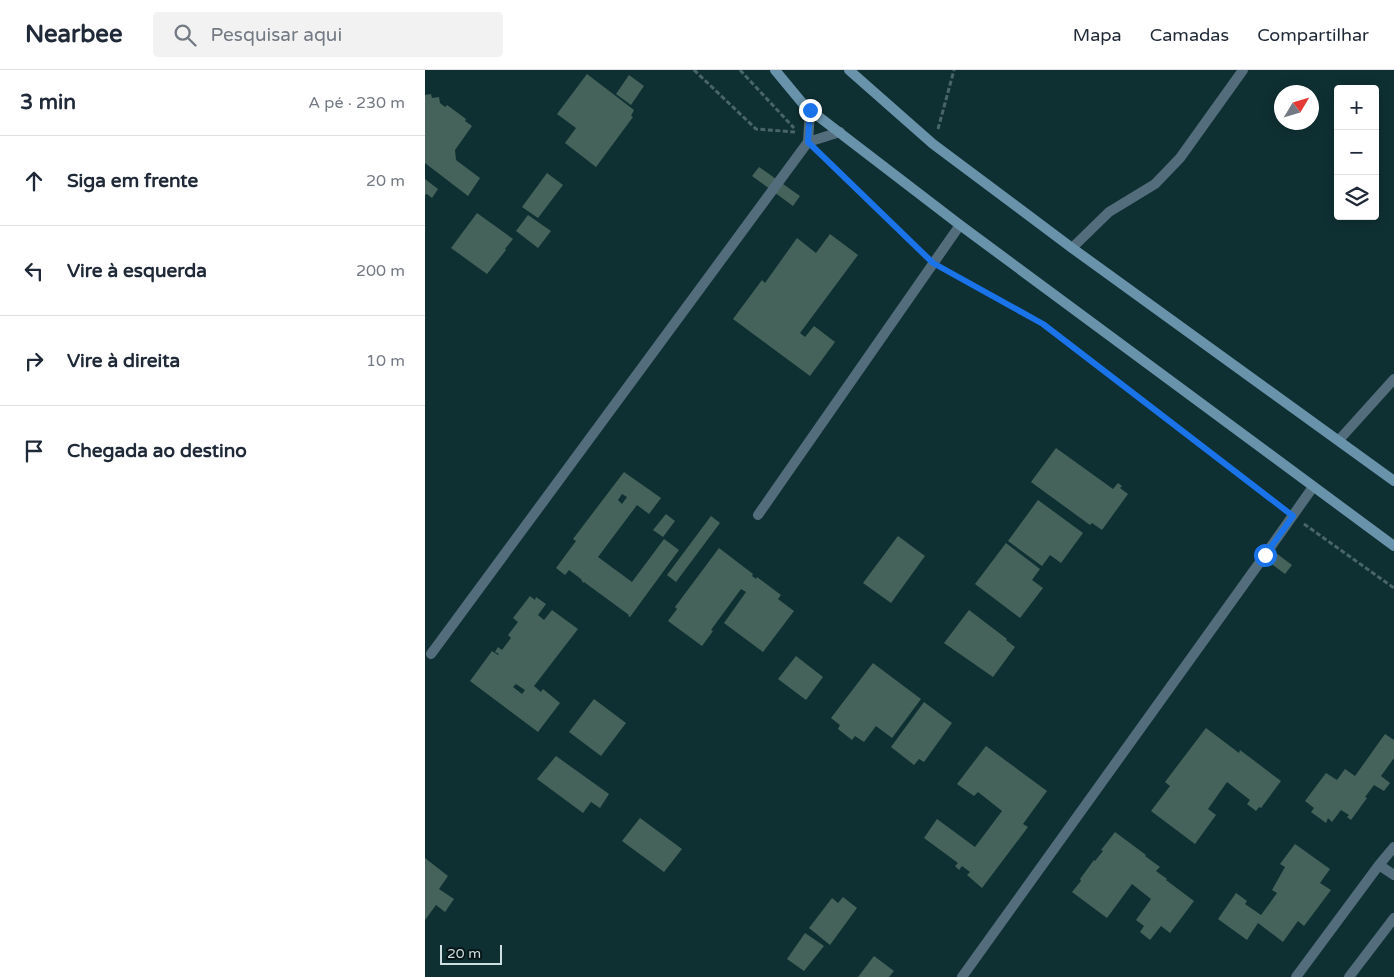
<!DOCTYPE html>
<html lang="pt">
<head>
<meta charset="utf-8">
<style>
	body { margin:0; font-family:"Varela Round",sans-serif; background:#f2f2f3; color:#1f2937 }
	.controls { position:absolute; right:15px; top:15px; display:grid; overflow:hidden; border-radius:5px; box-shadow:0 2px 12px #0003 }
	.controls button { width:45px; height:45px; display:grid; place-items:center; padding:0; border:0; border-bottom:1px solid #e0e1e3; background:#fff; color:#1f2937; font:25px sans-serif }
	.compass { position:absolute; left:849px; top:15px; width:45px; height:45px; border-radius:50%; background:#fff; box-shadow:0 2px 12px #0003; rotate:52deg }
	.scale { position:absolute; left:15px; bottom:12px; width:62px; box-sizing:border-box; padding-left:5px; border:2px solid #cedfe1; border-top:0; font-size:14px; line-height:18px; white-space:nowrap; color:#cedfe1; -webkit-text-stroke:4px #081517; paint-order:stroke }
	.stop { position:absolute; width:15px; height:15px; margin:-11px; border:4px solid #1a73e8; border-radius:50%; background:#fff }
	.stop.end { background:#1a73e8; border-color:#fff; box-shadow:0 1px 5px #0008 }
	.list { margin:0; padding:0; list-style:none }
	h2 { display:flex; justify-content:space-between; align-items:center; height:65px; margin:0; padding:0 20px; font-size:21px }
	h2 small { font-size:16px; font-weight:400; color:#747a83 }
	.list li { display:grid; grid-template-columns:32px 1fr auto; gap:15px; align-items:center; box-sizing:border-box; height:90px; padding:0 20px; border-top:1px solid #e0e1e3 }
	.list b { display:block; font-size:19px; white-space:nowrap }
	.list em { font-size:16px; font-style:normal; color:#747a83 }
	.icon { flex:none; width:28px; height:28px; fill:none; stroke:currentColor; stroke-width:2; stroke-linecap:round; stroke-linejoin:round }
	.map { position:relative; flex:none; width:969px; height:907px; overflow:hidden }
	header { display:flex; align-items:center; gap:30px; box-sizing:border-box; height:70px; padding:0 25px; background:#fff; border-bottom:1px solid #e0e1e3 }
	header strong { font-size:24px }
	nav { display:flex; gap:28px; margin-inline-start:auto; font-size:18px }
	.search { width:350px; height:45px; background:#f2f2f3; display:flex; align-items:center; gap:12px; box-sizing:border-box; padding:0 18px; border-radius:5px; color:#747a83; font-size:19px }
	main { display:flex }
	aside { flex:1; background:#fff }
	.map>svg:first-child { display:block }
	.building { fill:#45635a; fill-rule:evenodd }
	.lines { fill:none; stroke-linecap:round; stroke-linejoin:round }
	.path { stroke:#496568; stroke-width:3; stroke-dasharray:5 2.5; stroke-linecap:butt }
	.minor { stroke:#536d7c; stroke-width:10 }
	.secondary { stroke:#6993aa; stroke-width:10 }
	.route { stroke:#1a73e8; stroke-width:6 }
</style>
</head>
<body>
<header>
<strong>Nearbee</strong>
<div class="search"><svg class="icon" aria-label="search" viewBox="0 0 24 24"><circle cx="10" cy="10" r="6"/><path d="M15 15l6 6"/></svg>Pesquisar aqui</div>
<nav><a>Mapa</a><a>Camadas</a><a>Compartilhar</a></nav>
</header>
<main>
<aside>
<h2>3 min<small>A pé · 230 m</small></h2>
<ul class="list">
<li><svg class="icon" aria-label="ahead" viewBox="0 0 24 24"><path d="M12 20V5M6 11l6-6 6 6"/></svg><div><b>Siga em frente</b></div><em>20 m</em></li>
<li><svg class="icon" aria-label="left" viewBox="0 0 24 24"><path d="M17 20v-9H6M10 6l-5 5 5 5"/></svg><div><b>Vire à esquerda</b></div><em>200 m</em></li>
<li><svg class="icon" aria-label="right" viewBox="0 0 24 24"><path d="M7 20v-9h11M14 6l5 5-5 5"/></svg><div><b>Vire à direita</b></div><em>10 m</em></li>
<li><svg class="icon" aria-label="arrive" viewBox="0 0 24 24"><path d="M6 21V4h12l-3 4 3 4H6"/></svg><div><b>Chegada ao destino</b></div></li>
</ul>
</aside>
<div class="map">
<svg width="969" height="907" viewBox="0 0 969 907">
	<rect width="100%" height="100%" fill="#0f3033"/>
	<path class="building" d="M162,4L209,40L206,46L208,47L171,97L140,73L151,58L132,44Z
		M204,5L219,16L206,35L191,24Z
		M6,24L7,28L14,27L15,33L20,37L22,35L41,49L40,51L47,56L30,80L31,90L55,108L43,126L0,93V25Z
		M334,97L375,126L368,136L327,106Z
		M122,103L138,115L113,148L97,137Z
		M0,109L13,119L7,128L2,124L0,125Z
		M52,143L88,169L80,179L81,180L62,204L26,178Z
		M103,145L126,161L113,178L91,161Z
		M405,164L433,185L375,263L380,267L389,256L410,272L385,306L308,249L337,210L340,213L372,168L391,183Z
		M631,378L688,419L693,413L697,416L695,418L703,424L677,460L667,453L665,455L606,412Z
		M199,402L236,428L224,444L212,435L173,487L207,512L239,469L254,480L205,547L203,546L204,545L159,512L158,513L156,509L144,500L140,505L131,498L151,471L148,469ZM197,424L202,427L197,434L193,430Z
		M613,430L658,463L636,493L625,485L617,496L583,471Z
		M241,444L250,451L238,467L228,460Z
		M286,446L295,453L251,512L242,505Z
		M473,466L500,486L466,533L438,513Z
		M581,473L615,499L607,510L618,518L595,548L550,514Z
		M839,474L867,495L860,504L832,483Z
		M294,478L328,504L327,506L331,509L332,507L356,525L353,529L369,541L338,582L299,553L321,522L316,519L286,560L288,561L277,576L243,551L252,539L250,537Z
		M105,526L110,530L111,527L121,534L113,545L119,550L127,540L153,559L109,616L116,622L118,619L135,633L113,662L45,611L67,581L73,585L74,584L70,582L73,577L77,580L86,568L83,565L93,552L88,548ZM91,614L100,620L97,624L88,617Z
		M544,540L582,569L581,570L590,577L568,607L519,573Z
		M371,586L398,607L381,630L353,609Z
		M448,593L496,629L467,668L451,656L439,672L430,666L427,670L413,659L415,655L406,648Z
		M169,629L201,653L176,686L144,662Z
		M499,632L527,653L499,692L494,689L489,695L466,677Z
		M781,658L814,683L815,680L856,711L836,738L834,737L831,741L822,734L825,730L802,712L783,739L791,745L770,774L726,741L745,716L740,712Z
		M960,664L969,670V688L956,706L965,713L959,721L949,715L940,727L942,728L926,750L922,747L924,745L916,740L907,752L903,748L901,753L886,742L889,738L880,731L901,703L912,710L920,699L930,706Z
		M561,676L622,721L598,754L603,757L557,818L542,805L545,802L537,796L534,800L530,796L533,793L499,768L512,749L550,777L577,741L553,722L549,726L532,714Z
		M131,686L184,724L175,738L166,732L158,743L112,709Z
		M215,748L257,779L239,802L197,771Z
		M690,762L721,785L720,786L735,797L731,801L742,809L741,810L769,831L745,863L736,856L725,870L715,862L719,856L711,850L726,829L707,814L682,848L647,822L656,811L655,809L669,790L670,791L678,781L676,780Z
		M870,774L905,799L895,813L906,820L879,856L873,851L858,872L833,853L822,870L793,849L811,823L822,831L820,834L836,845L852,823L847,820L860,797L855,794Z
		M0,788L23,806L14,819L29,829L20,842L11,835L0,850Z
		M418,827L432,838L405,875L384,858L407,828L413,833Z
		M380,863L399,876L379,901L362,889Z
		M449,886L469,901L464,907H433Z"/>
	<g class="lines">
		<path class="path" d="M269,0L331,59L370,62
			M315,0L369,58
			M513,59L529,0
			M395,83L498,183
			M521,200L618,254L856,437
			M879,454L969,518"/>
		<path class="minor" d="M385,40L383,72L415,62
			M647,178L684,142L730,114L755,88L818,0
			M914,370L969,309
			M333,445L535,155
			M6,584L383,72
			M954,795L969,805
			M537,907L840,485L888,417
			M871,907L954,795L969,777
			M924,907L969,848"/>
		<path class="secondary" d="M350,0L379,35L385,40L535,155L969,476
			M424,0L508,74L647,178L969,411"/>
	</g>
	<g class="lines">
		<path class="route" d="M385,40L383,72L508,193L618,254L868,446L840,485"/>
	</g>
</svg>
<div class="controls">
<button>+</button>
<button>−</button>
<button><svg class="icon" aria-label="layers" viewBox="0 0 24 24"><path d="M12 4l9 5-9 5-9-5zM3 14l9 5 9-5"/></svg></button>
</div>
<svg class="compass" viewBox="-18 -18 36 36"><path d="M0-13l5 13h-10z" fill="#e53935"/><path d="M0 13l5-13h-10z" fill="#747a83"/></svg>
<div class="scale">20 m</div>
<div class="stop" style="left:840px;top:485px"></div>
<div class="stop end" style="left:385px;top:40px"></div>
</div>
</main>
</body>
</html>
